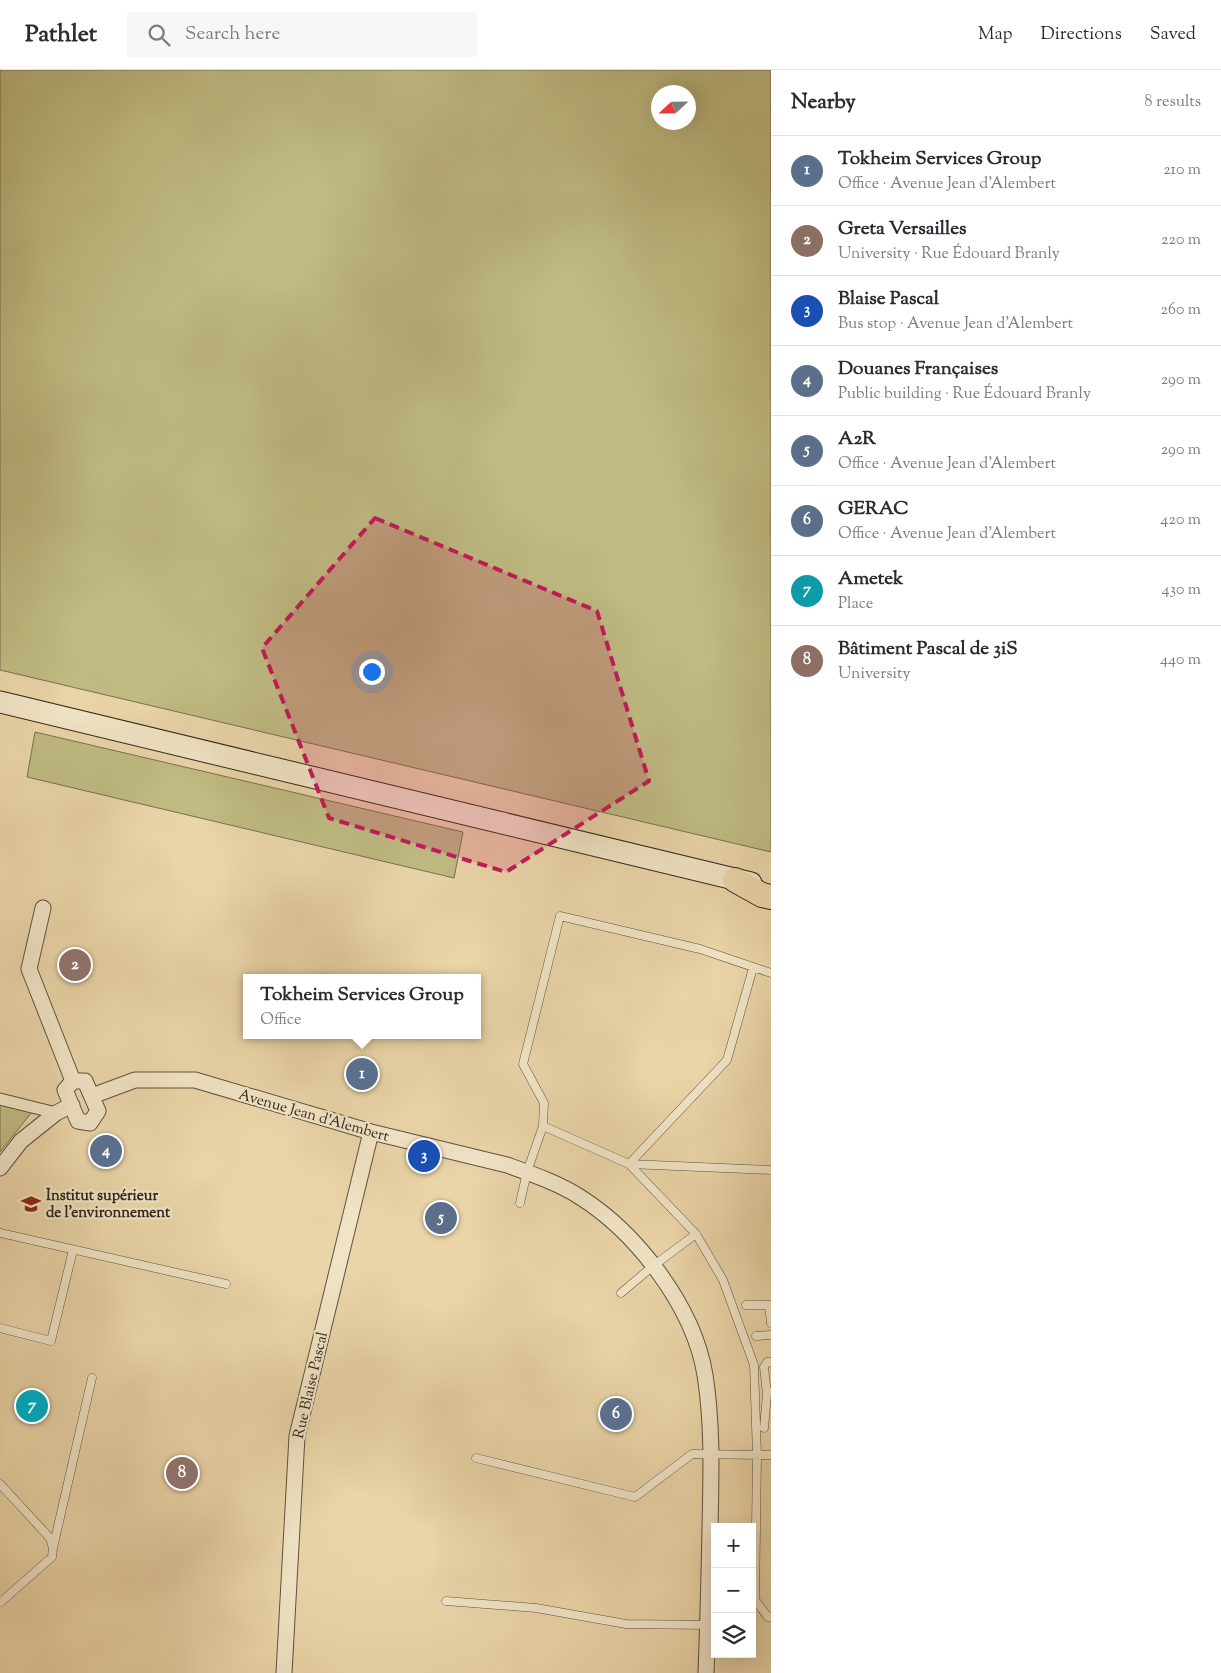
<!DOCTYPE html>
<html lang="en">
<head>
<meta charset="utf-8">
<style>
	body { margin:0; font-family:"Sorts Mill Goudy",serif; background:#f7f7f7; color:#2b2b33 }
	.controls { position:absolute; right:15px; bottom:15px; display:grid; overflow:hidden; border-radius:0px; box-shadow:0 5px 20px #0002 }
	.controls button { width:45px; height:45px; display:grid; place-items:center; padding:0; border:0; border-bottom:1px solid #e1e1e2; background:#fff; color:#2b2b33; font:25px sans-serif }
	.compass { position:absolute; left:651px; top:15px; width:45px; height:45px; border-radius:50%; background:#fff; box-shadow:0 5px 20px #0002; rotate:248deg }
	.you { position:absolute; left:371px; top:601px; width:18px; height:18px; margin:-12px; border:4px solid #fff; border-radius:50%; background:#1a73e8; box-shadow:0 0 0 8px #1a73e833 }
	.badge { display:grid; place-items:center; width:32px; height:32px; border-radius:50%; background:#d93025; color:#fff; font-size:16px; font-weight:700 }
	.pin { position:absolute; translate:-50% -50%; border:2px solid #fff; box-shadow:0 1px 5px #0006 }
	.popup { position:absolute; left:243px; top:904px; width:238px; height:65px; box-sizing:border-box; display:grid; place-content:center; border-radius:0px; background:#fff; filter:drop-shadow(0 1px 4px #0005); font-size:16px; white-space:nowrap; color:#7c7c81 }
	.popup b { font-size:19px; color:#2b2b33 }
	.popup::after { content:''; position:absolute; left:50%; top:100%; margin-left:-10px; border:10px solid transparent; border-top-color:#fff }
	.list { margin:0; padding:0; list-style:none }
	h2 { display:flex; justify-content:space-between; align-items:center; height:65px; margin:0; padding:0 20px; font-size:21px }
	h2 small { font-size:16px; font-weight:400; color:#7c7c81 }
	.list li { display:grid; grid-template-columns:32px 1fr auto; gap:15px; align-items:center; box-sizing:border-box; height:70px; padding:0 20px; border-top:1px solid #e1e1e2 }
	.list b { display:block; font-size:19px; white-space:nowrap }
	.list p { margin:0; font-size:16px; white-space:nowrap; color:#7c7c81 }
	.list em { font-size:16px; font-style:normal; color:#7c7c81 }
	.icon { flex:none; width:28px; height:28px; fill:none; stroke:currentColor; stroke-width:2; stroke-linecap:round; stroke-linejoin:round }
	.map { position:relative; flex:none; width:771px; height:1603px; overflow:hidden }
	header { display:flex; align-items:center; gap:30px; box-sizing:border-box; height:70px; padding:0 25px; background:#fff; border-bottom:1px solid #e1e1e2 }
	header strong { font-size:24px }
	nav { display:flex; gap:28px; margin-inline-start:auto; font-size:18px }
	.search { width:350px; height:45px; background:#f7f7f7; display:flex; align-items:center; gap:12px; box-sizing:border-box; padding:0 18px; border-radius:0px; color:#7c7c81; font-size:19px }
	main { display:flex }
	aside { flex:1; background:#fff }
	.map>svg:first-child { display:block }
	.green { fill:#bfbb82; stroke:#787150; fill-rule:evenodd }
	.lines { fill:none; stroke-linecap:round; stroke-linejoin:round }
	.service-casing { stroke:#5e5240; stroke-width:9 }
	.pedestrian-casing { stroke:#5e5240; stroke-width:13 }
	.minor-casing { stroke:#5e5240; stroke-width:17 }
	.secondary-casing { stroke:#30271e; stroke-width:23 }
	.primary-casing { stroke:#30271e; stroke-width:26 }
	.service { stroke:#f1e4c6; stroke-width:8 }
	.pedestrian { stroke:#f1e4c6; stroke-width:11 }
	.minor { stroke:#f1e4c6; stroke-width:15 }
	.secondary { stroke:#f1e4c6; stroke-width:21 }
	.primary { stroke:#ead5a8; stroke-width:24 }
	.marked { fill:#c2185b; fill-opacity:0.2; stroke:#c2185b; stroke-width:4; stroke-dasharray:10 6; stroke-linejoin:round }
	.labels { text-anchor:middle; stroke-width:4.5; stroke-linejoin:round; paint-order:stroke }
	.street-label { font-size:15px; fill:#30271e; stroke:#f1e4c6 }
	.poi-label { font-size:15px; font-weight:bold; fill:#30271e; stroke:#f1e4c6; text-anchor:start }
</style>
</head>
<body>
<header>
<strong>Pathlet</strong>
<div class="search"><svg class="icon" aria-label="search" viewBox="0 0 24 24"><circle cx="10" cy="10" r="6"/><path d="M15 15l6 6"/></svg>Search here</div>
<nav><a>Map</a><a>Directions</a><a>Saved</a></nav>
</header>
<main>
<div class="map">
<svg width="771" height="1603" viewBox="0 0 771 1603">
	<rect width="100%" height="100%" fill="#ead5a8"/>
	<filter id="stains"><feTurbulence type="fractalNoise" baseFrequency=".004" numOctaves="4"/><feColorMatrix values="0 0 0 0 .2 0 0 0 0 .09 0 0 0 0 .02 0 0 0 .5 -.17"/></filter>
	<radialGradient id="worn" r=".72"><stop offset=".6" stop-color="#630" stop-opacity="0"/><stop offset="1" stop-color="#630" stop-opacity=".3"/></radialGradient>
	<path class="green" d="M0,0H771V782L0,600ZM688,22V52H658V22Z
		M35,662L463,762L454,808L27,707Z
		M0,1035L32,1042L0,1082Z"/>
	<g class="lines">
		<defs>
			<path id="service" d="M771,903L700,879L560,846L523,994L544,1033L543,1056L629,1094L696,1164L723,1210L754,1295L757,1385L755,1530L768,1547H771
				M629,1094L727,990L753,898
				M629,1094L771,1100
				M520,1133L527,1102L543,1056
				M0,1163L226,1214
				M621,1223L653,1196L696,1164
				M746,1235H769
				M771,1235H769L771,1253
				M0,1258L51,1271L73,1180
				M756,1266L771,1265
				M767,1324L764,1297L767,1292H771
				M764,1358L767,1324L771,1322
				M476,1388L635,1427L692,1384L771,1385
				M0,1414L50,1468L53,1478L52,1487L1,1532
				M53,1478L92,1308
				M446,1531L536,1538L626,1554L708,1555"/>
			<path id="pedestrian" d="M0,1029L56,1043"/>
			<path id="minor" d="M43,838L29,899L73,1011
				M73,1011H85L98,1041L90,1053L78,1051L65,1020Z
				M92,1026L135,1010H195L371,1062L507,1095C532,1104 558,1113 580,1127C637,1163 694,1237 705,1305C713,1356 711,1408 710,1459C709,1507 708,1555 706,1603
				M0,1098L21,1071L56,1043L72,1035
				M284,1603L297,1366L371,1062"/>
			<path id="secondary" d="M0,632L751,813"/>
			<path id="primary" d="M735,810L762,825L771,827"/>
		</defs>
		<use href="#service" class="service-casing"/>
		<use href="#pedestrian" class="pedestrian-casing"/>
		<use href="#minor" class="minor-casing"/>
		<use href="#secondary" class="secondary-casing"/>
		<use href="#primary" class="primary-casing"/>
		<use href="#service" class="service"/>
		<use href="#pedestrian" class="pedestrian"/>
		<use href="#minor" class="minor"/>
		<use href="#secondary" class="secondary"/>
		<use href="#primary" class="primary"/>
	</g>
	<path class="marked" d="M375,448L597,541L649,711L506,802L329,748L262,578Z"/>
	<defs>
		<symbol id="university-bare" viewBox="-9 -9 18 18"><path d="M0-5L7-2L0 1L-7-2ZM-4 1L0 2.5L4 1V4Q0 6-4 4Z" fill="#8f2418" stroke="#f1e4c6" stroke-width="2.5" paint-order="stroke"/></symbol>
	</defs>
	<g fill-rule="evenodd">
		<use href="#university-bare" x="17" y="1120" width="28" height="28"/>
	</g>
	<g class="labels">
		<g class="street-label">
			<text transform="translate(314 1045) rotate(16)" y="5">Avenue Jean d'Alembert</text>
			<text transform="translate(310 1315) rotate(-77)" y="5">Rue Blaise Pascal</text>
		</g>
		<g class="poi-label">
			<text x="46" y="1130">Institut supérieur<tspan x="46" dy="17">de l'environnement</tspan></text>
		</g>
	</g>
	<rect width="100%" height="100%" filter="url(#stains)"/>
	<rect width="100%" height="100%" fill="url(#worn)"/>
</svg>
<div class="controls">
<button>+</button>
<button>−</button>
<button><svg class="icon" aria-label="layers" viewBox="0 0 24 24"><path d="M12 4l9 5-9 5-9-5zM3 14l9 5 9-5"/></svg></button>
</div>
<svg class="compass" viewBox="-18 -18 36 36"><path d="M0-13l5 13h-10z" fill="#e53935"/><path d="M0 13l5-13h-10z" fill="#7c7c81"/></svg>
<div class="you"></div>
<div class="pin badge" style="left:362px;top:1004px;background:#5c6f8a">1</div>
<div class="popup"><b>Tokheim Services Group</b>Office</div>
<div class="pin badge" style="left:75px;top:895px;background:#8d6e63">2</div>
<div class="pin badge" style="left:424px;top:1086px;background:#1a4fb4">3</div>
<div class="pin badge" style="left:106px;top:1081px;background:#5c6f8a">4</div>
<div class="pin badge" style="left:441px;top:1148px;background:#5c6f8a">5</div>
<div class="pin badge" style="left:616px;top:1344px;background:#5c6f8a">6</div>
<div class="pin badge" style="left:32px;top:1336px;background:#0f9aa8">7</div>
<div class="pin badge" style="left:182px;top:1403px;background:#8d6e63">8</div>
</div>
<aside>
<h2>Nearby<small>8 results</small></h2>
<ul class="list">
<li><span class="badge" style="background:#5c6f8a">1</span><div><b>Tokheim Services Group</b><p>Office · Avenue Jean d'Alembert</p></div><em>210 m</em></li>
<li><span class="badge" style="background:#8d6e63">2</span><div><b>Greta Versailles</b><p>University · Rue Édouard Branly</p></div><em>220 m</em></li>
<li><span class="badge" style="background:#1a4fb4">3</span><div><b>Blaise Pascal</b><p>Bus stop · Avenue Jean d'Alembert</p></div><em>260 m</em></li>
<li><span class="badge" style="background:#5c6f8a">4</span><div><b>Douanes Françaises</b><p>Public building · Rue Édouard Branly</p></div><em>290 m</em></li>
<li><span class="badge" style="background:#5c6f8a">5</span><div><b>A2R</b><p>Office · Avenue Jean d'Alembert</p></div><em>290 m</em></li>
<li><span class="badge" style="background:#5c6f8a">6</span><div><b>GERAC</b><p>Office · Avenue Jean d'Alembert</p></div><em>420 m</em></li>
<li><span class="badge" style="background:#0f9aa8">7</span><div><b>Ametek</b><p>Place</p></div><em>430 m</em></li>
<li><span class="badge" style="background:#8d6e63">8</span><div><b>Bâtiment Pascal de 3iS</b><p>University</p></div><em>440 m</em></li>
</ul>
</aside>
</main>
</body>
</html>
